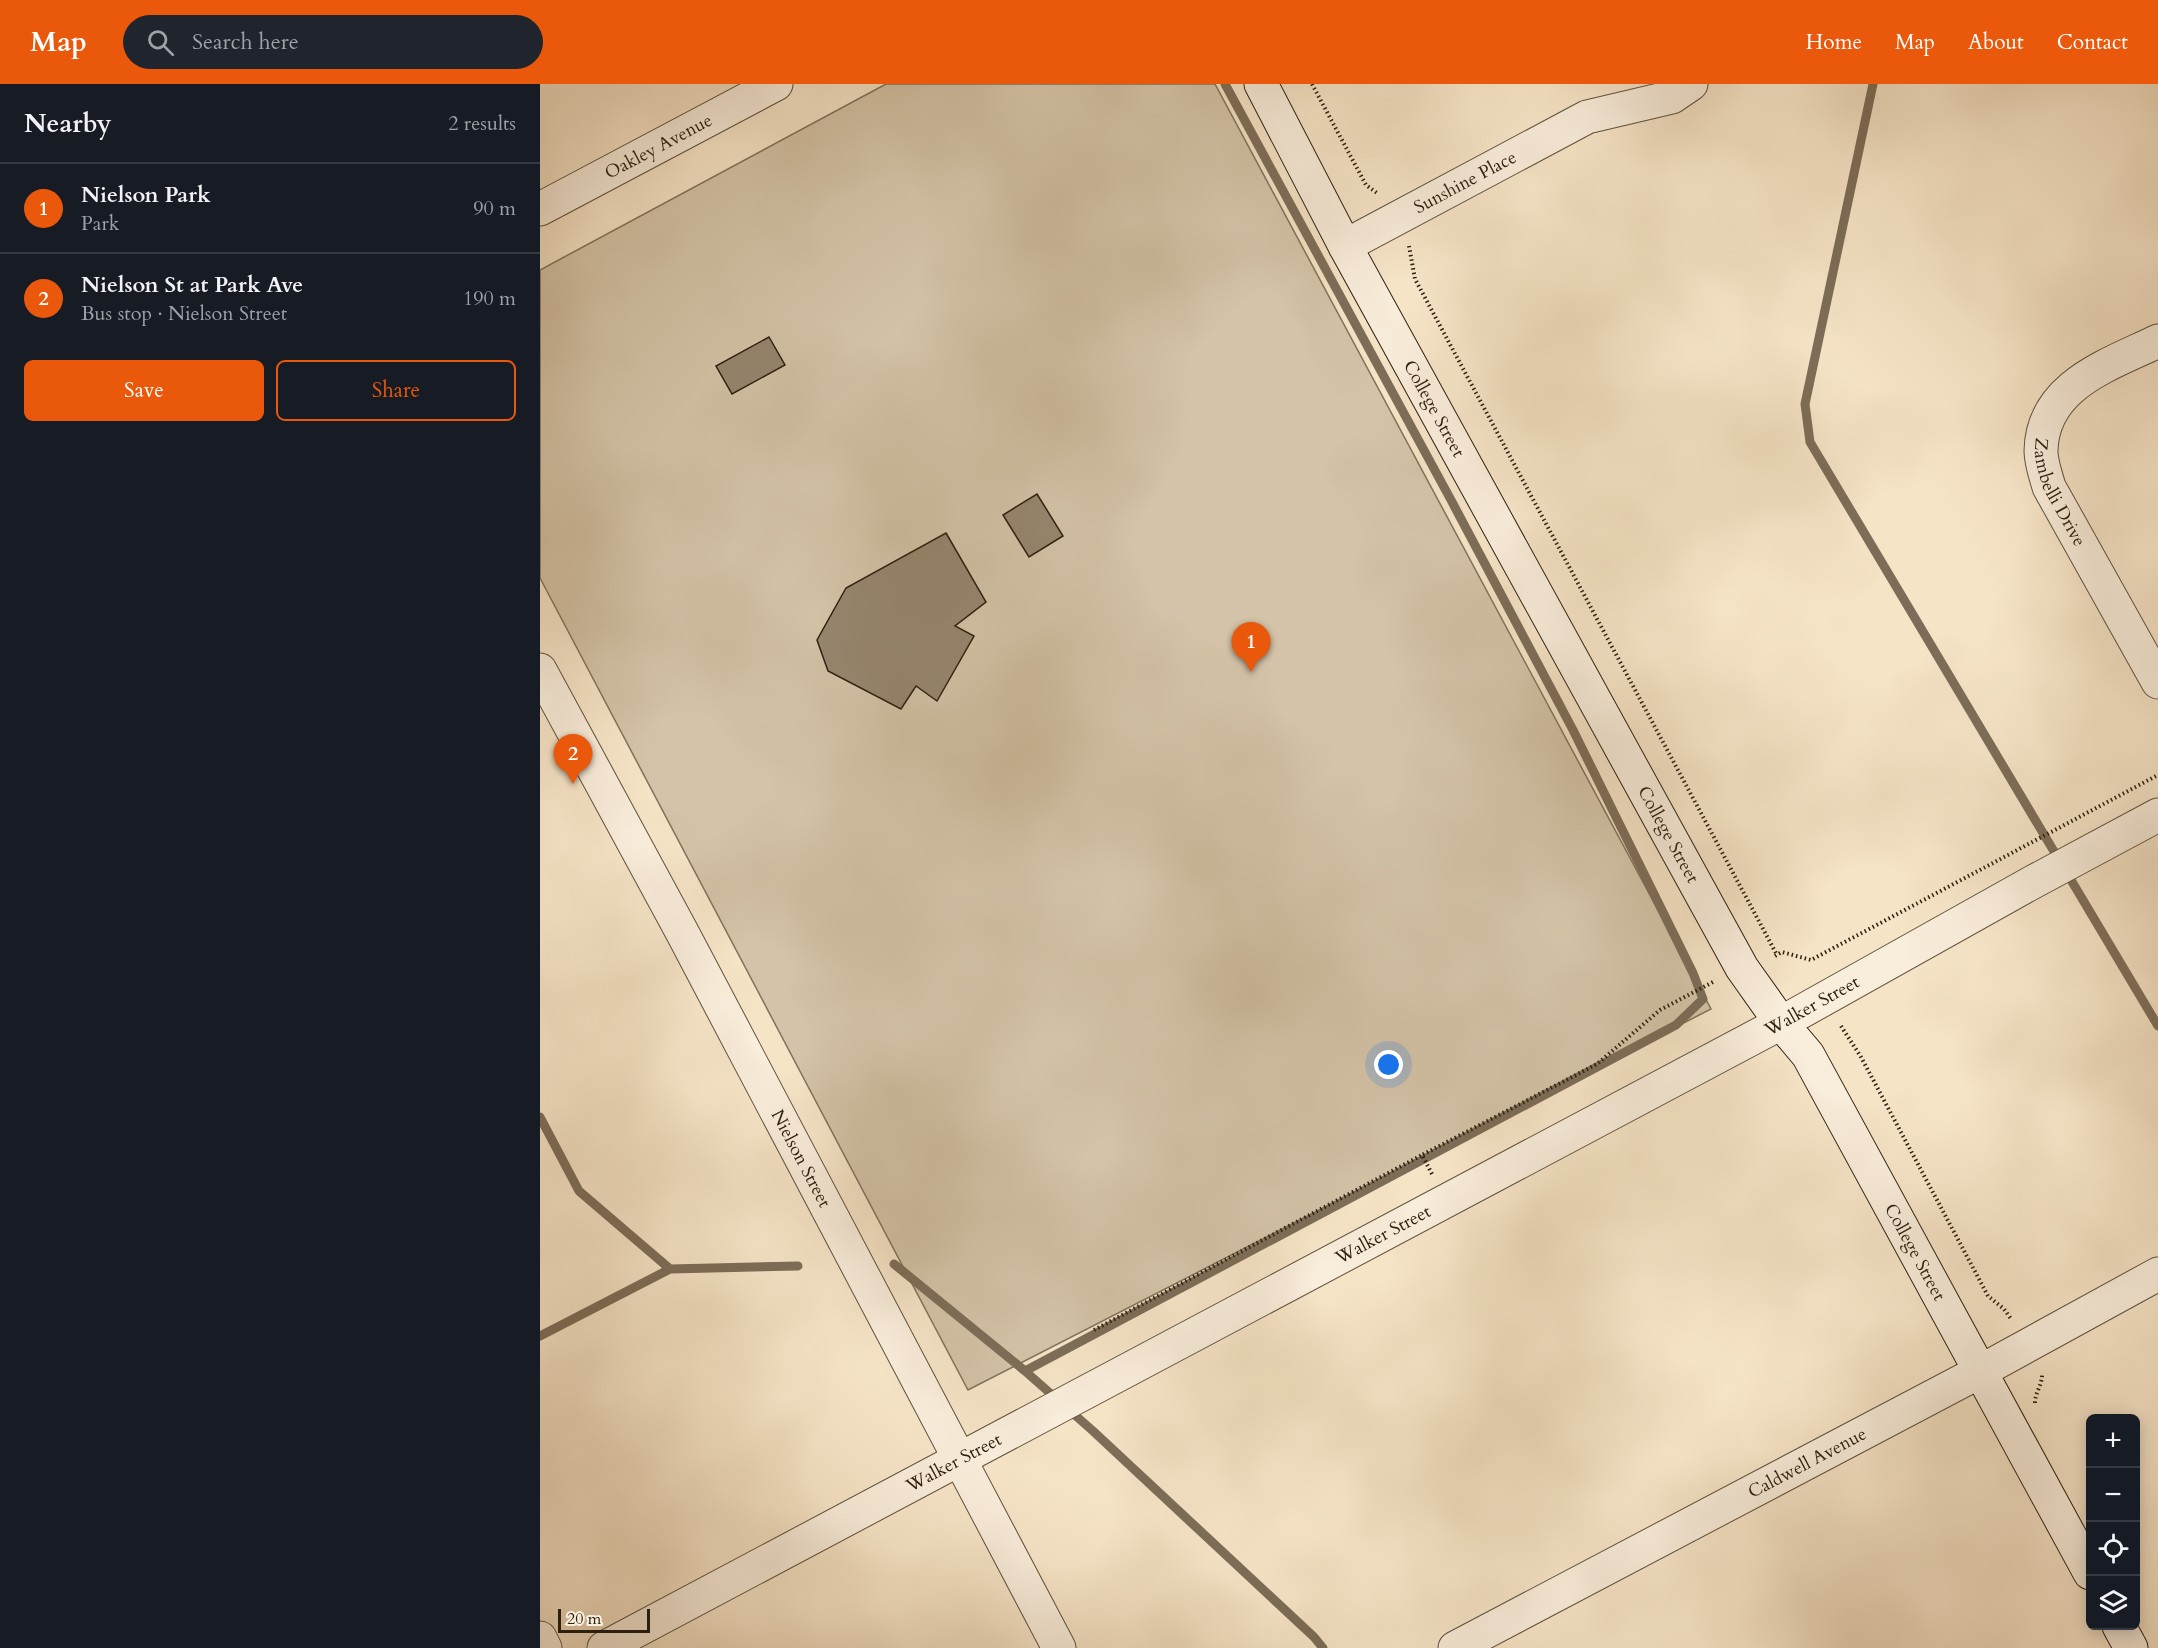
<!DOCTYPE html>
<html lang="en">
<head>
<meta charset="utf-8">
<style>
	body { margin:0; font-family:Cardo,serif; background:#20242c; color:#f1f3f6 }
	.controls { position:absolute; right:18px; bottom:18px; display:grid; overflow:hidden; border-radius:9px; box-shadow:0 3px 15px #0003 }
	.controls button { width:54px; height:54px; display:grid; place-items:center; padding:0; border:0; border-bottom:2px solid #363941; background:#171b24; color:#f1f3f6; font:30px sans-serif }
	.scale { position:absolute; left:18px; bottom:15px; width:92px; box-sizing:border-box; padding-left:6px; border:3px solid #2d200f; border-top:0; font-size:16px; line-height:21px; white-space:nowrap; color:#2d200f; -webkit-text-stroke:4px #f9eddb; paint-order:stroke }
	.you { position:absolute; left:849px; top:981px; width:21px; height:21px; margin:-15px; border:4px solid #fff; border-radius:50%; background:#1a73e8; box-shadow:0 0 0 9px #1a73e833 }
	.badge { display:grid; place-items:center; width:39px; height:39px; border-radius:50%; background:#ea580c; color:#fff; font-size:20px; font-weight:700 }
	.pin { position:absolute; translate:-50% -50px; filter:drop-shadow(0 2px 3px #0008) }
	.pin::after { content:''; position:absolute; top:32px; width:21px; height:18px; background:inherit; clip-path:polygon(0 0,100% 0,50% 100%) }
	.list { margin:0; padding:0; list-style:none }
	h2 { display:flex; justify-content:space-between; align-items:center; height:78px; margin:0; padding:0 24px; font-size:26px }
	h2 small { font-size:20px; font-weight:400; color:#9ea1a6 }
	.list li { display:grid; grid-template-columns:39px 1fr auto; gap:18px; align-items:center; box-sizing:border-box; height:90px; padding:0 24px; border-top:2px solid #363941 }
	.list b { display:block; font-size:22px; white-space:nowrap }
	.list p { margin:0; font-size:20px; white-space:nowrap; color:#9ea1a6 }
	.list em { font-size:20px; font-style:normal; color:#9ea1a6 }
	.actions { display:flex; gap:12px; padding:18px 24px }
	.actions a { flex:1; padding:14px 0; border:2px solid #ea580c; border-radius:9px; text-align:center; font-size:21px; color:#ea580c }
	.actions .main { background:#ea580c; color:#fff }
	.icon { flex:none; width:33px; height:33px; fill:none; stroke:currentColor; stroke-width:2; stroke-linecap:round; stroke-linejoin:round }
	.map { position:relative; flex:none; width:1618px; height:1564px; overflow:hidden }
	header { display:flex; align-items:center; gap:36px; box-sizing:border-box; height:84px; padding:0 30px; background:#ea580c; color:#fff }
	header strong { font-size:28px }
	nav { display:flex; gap:33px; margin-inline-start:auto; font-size:21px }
	.search { width:420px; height:54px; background:#20242c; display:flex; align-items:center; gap:15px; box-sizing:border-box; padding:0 21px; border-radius:33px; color:#9ea1a6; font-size:22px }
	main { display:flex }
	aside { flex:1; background:#171b24 }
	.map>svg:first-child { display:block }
	.green { fill:#d4c3a8; stroke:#80725c; stroke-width:1.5 }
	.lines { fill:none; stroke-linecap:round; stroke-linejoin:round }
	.stream { stroke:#7d6d58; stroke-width:9 }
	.building { fill:#96866f; stroke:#2d200f; stroke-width:1.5 }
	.street-casing { stroke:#5f513d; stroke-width:35 }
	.secondary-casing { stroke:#2d200f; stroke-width:35 }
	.path { stroke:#2d200f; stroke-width:4; stroke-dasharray:1.5 3; stroke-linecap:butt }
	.street { stroke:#f9eddb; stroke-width:33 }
	.secondary { stroke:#f9eddb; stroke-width:33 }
	.labels { text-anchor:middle; stroke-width:6; stroke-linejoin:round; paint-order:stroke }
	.street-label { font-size:18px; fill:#2d200f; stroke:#f9eddb }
</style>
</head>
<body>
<header>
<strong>Map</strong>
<div class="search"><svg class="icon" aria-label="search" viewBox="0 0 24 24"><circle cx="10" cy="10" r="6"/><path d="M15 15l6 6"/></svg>Search here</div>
<nav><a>Home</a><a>Map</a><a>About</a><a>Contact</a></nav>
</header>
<main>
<aside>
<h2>Nearby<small>2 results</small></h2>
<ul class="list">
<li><span class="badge">1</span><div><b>Nielson Park</b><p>Park</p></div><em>90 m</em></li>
<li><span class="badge">2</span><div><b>Nielson St at Park Ave</b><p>Bus stop · Nielson Street</p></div><em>190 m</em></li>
</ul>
<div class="actions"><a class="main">Save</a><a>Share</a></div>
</aside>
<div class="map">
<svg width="1618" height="1564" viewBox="0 0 1618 1564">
	<rect width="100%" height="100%" fill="#f6e4c7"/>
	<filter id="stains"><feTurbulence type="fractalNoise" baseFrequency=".00333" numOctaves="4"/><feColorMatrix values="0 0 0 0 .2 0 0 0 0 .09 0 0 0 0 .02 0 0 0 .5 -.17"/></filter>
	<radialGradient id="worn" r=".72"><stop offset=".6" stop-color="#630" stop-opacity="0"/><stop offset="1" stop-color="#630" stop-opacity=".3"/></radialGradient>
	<path class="green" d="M346,0H675L1171,925L428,1306L0,494V186Z"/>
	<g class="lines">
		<path class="stream" d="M1333,0L1265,320L1270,358L1618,942
			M0,1033L39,1107L130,1185L258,1182
			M354,1180L485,1287L553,1347L774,1553L783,1564
			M0,1252L130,1185
			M485,1287L1136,941L1163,915L1153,889L1033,646L911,416L685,0"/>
	</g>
	<path class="building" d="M229,253L245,281L192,310L176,282Z
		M497,410L523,452L489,473L463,431Z
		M406,449L446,518L415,542L434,552L397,617L376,602L361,625L288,587L277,556L306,504Z"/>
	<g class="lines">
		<defs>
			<g id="street">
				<path id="s1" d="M0,125L236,0"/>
				<path id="s2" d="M805,162L1047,33L1132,13L1151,0"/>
				<path id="s3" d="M1618,257C1569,281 1502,301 1501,367C1501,379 1506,392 1509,403L1618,598"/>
				<path id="s4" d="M0,586L142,848L519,1564"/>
				<path d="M0,1554L5,1564"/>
				<path id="s5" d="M64,1564L1241,939L1493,798L1618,731"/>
				<path id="s6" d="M915,1564L1441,1287L1618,1190"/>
			</g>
			<g id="secondary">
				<path id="s7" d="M721,0L805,162L1202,884L1241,939L1268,971L1550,1489"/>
				<path d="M1579,1542L1591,1564"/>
			</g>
		</defs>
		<use href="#street" class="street-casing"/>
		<use href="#secondary" class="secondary-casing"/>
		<path class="path" d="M772,0L826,101L837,109
			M869,162L875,195L1237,871
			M1235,872L1242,868L1271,876L1618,691
			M1301,942L1321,973L1448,1212L1464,1225L1471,1235
			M892,1090L882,1071L1057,980L1120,926L1173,898
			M554,1246L882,1071
			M1495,1319C1495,1308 1503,1300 1502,1289"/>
		<use href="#street" class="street"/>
		<use href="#secondary" class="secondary"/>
	</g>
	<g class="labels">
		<g class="street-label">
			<text dy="6" stroke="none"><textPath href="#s1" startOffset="134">Oakley Avenue</textPath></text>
			<text dy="6" stroke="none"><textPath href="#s2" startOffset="136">Sunshine Place</textPath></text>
			<text dy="6" stroke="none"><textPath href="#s7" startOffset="368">College Street</textPath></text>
			<text dy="6" stroke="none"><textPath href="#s3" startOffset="216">Zambelli Drive</textPath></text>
			<text dy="6" stroke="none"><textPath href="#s7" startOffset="854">College Street</textPath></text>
			<text dy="6" stroke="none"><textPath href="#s5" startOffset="1368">Walker Street</textPath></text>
			<text dy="6" stroke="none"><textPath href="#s4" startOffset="554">Nielson Street</textPath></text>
			<text dy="6" stroke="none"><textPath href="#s5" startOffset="882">Walker Street</textPath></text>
			<text dy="6" stroke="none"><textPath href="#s7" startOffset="1340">College Street</textPath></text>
			<text dy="6" stroke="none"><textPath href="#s5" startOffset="396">Walker Street</textPath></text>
			<text dy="6" stroke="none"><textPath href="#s6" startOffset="398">Caldwell Avenue</textPath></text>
		</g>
	</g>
	<rect width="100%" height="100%" filter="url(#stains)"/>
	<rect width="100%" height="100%" fill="url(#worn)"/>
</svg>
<div class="controls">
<button>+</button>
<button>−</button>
<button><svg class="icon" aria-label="locate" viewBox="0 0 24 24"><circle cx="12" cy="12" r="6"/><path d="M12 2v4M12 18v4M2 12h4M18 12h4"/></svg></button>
<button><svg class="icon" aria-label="layers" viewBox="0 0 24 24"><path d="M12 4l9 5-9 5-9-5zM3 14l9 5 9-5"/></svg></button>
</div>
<div class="scale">20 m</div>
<div class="you"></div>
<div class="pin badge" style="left:711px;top:588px">1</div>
<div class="pin badge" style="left:33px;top:700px">2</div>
</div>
</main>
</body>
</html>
